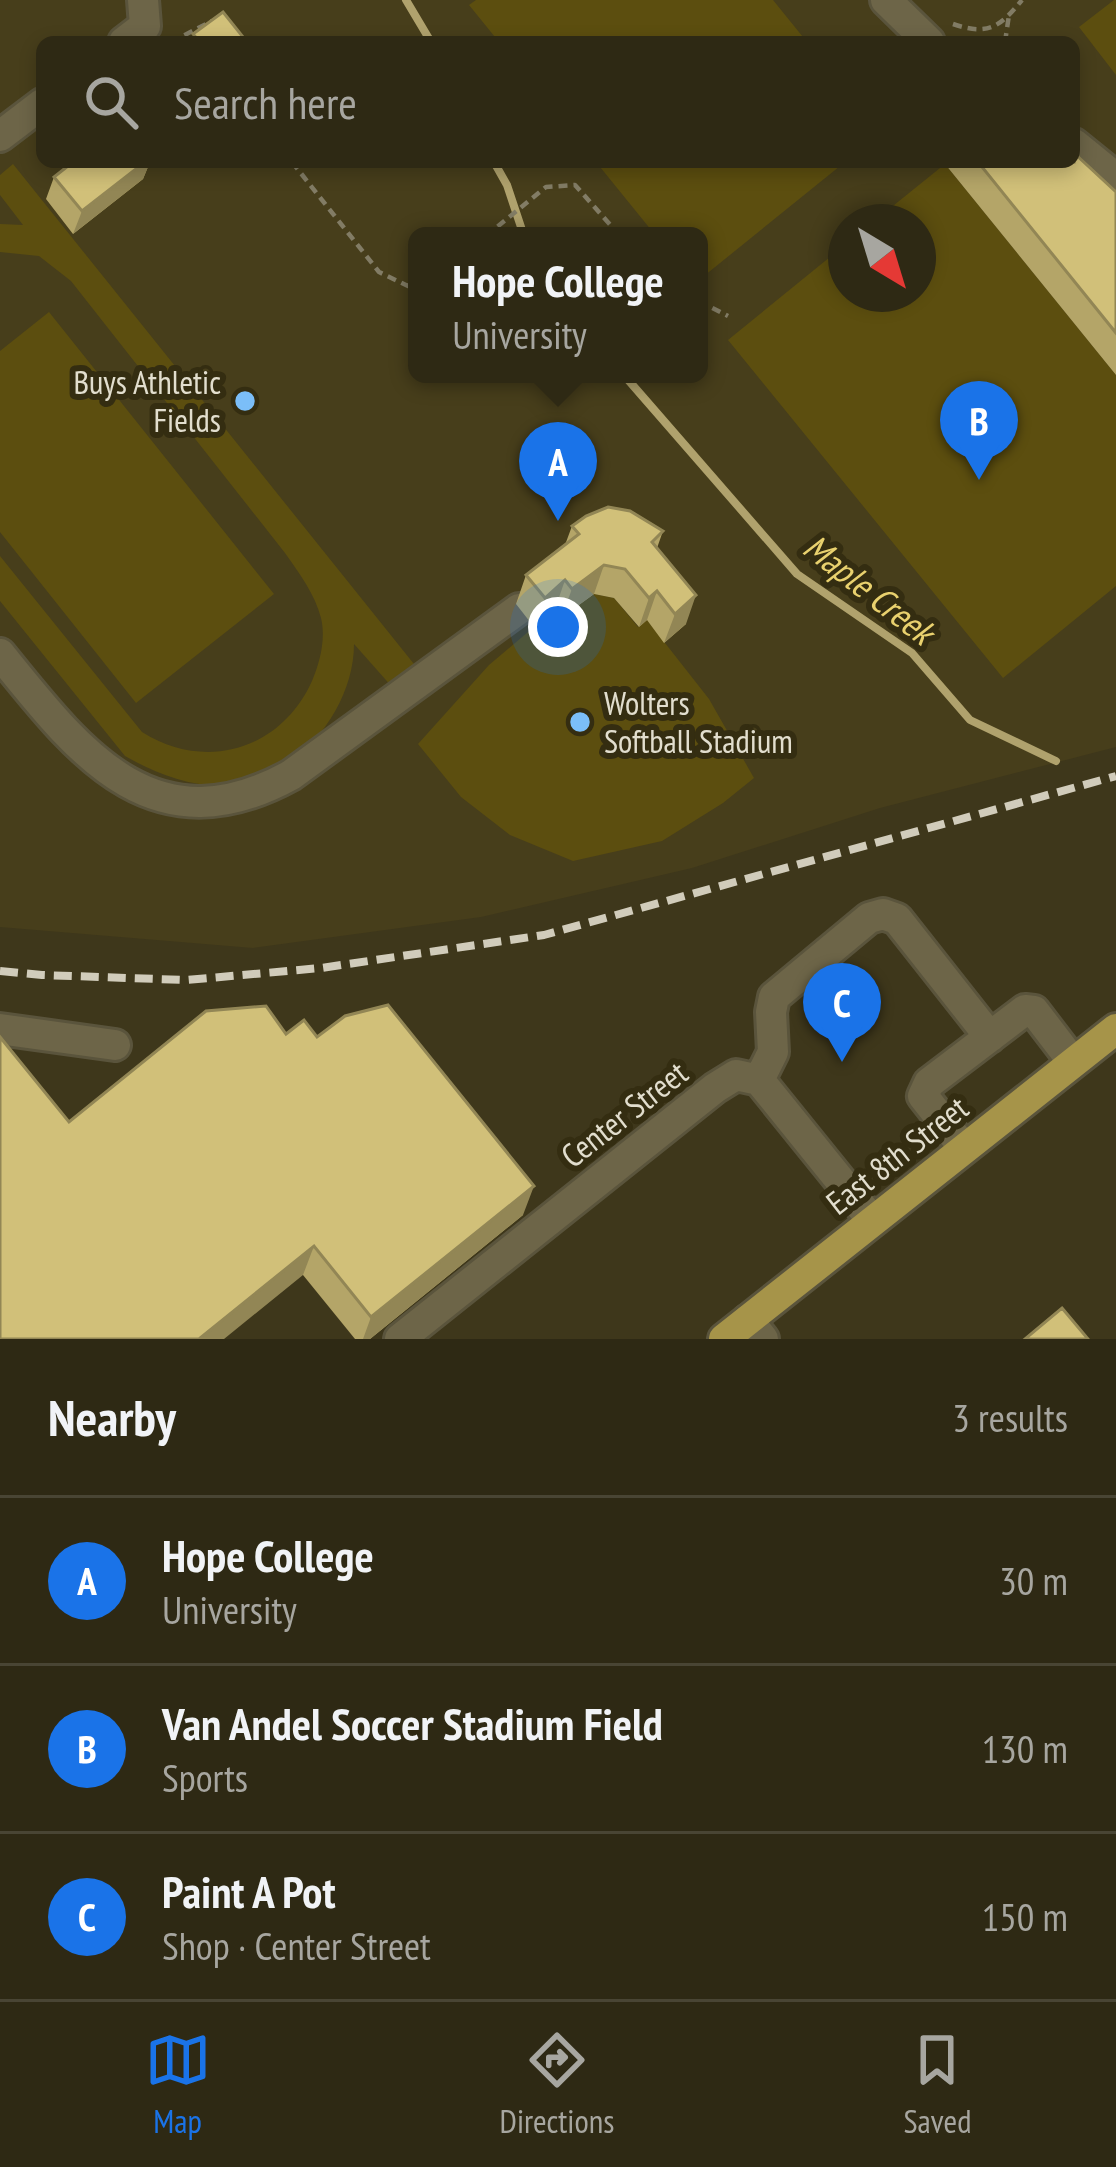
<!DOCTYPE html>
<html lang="en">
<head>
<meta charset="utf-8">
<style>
	body { margin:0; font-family:"PT Sans Narrow",sans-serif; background:#36311d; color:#f1f3f6 }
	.compass { position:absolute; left:828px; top:204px; width:108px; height:108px; border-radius:50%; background:#2e2914; box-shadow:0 6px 18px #0003; rotate:142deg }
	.you { position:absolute; left:558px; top:627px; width:42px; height:42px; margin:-30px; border:9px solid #fff; border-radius:50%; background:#1a73e8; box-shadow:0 0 0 18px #1a73e833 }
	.badge { display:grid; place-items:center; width:78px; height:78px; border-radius:50%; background:#1a73e8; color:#fff; font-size:39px; font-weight:700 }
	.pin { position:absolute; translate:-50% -99px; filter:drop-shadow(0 3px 6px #0008) }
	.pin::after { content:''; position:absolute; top:63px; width:42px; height:36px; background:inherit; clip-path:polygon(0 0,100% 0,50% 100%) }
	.popup { position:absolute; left:408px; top:227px; width:300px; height:156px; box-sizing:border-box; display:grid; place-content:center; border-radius:18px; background:#2e2914; filter:drop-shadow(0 3px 9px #0005); font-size:39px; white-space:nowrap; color:#a7a6a0 }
	.popup b { font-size:45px; color:#f1f3f6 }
	.popup::after { content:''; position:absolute; left:50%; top:100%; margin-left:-24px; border:24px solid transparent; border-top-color:#2e2914 }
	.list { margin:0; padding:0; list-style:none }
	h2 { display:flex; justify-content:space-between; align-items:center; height:156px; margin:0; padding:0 48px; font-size:51px }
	h2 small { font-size:39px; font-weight:400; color:#a7a6a0 }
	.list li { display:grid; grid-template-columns:78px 1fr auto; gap:36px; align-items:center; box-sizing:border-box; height:168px; padding:0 48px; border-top:3px solid #494534 }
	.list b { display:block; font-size:45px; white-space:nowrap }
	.list p { margin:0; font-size:39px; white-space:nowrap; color:#a7a6a0 }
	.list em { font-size:39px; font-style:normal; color:#a7a6a0 }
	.icon { flex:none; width:66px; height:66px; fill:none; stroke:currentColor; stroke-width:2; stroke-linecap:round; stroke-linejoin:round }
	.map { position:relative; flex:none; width:1116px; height:1339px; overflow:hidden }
	.search { position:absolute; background:#2e2914; box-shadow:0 6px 18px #0003; left:36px; right:36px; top:36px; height:132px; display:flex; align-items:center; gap:30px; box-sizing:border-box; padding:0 42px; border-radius:18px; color:#a7a6a0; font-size:45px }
	.sheet { height:660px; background:#2e2914 }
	nav { display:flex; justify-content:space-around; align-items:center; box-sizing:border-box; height:168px; border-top:3px solid #494534; background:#2e2914; font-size:33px; color:#a7a6a0 }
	nav a { display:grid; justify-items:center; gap:6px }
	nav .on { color:#1a73e8 }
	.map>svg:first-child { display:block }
	.built { fill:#473e1b; fill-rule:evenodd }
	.green { fill:#5c4e0f }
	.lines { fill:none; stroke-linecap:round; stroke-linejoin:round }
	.stream { stroke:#b0a26d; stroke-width:8 }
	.minor-casing { stroke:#5a543c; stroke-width:36 }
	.major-casing { stroke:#5a543c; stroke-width:36 }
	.path { stroke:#827c65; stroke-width:4.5; stroke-dasharray:9 6; stroke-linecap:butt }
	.minor { stroke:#6d6548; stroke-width:30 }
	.major { stroke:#a69449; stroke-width:30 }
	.rail { stroke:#d1ccbb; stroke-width:8; stroke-dasharray:18 9; stroke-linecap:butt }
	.wall { fill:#b4a568 }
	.shaded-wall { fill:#928655 }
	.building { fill:#d1c079; stroke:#928655; stroke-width:3 }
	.poi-dot { fill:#7bbef8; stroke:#342d11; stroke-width:4.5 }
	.labels { text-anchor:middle; stroke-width:12; stroke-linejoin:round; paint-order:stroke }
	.poi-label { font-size:33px; fill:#e2dece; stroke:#342d11; text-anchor:end }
	.street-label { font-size:33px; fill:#e2dece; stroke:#342d11 }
	.water-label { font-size:36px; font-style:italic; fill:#e9d16e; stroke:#342d11 }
</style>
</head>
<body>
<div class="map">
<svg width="1116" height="1339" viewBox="0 0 1116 1339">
	<rect width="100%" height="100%" fill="#3e371b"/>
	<path class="built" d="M0,0H1116V747L880,808L692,868L481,917L253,948L0,927ZM42,42H1074V162H42ZM846,222H918V294H846ZM417,236H699V374H417Z"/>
	<path class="green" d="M476,0H773L807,42H499L469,5Z
		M1114,0H1116V75L1079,27Z
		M596,162H845L699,280V236H656Z
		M13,164L418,669L393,688L354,644C354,706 303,772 239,784C200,791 158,775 125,756L0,601V556L142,732C205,772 281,750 312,681C320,662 326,639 321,618C315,594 299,573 285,553L71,281L39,256L0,252V224L23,225L0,195V175Z
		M945,164L1116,375V586L1003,678L728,340L846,244V294H918V222H873Z
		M49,312L274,594L136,703L0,532V351Z
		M594,594L614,598L638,627L647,620L709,699L754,778L723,803L662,841L573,861L510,835L461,797L418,744L489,665L555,609L562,617Z"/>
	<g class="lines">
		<path class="stream" d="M406,0L431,42
			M494,162L507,185L524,236
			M623,374L797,574L912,653L970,720L1056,761"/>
		<defs>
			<path id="minor" d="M886,0L929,42
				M124,42L145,26L143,0
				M0,136L42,104
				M1074,144L1116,178
				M0,654C79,752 153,851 291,775L519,609
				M0,1029L115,1045
				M759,1080L773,1052L771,1012L774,997L869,918L883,914L897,919L990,1037
				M964,1148L923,1096L929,1083L1025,1010L1034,1011L1073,1062
				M748,1320L763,1339
				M400,1339L715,1088L736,1075L759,1080L872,1220"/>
			<path id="major" d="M724,1339L1116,1029"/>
		</defs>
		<use href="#minor" class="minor-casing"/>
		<use href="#major" class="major-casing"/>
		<path class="path" d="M953,24C988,36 1000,27 1022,0
			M171,42L212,21
			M1005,42L1009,15
			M292,162L379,272L408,286L417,282
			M486,236L546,187L575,185L620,236
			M699,301L728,316"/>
		<use href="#minor" class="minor"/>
		<use href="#major" class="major"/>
		<path class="rail" d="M0,971L42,975L187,980L321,968L544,935L1116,776"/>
	</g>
	<path class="wall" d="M73,162H150L143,179L73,234L46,199L54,177Z
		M945,162H1074L1116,192V375L945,164Z
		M572,526L663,531L657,548L686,624L664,643L647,620L639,627L614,598L594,594L561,618L555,609L534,627L516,604L526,575L565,545Z
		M286,1034L317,1037L523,1215L370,1339H355L303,1275L69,1122Z"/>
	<path class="shaded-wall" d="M145,162H150L143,179L73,234L82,211Z
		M604,565L594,594L561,618L572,589Z
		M565,580L555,609L534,627L545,598Z
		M657,591L647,620L639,627L649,598Z
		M696,595L686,624L664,643L675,614Z
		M534,1186L523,1215L370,1339H363L371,1317Z
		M314,1246L303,1275L224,1339H199Z"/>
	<path class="building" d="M223,12L247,42H200L193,34Z
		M1074,153L1116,192V333L978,162H1074Z
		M73,162H145L82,211L54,177Z
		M608,507L630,511L663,531L652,542L696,595L675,614L657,591L649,598L625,569L604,565L572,589L565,580L545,598L526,575L579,534L572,526L586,516Z
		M388,1005L534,1186L371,1317L314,1246L199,1339H0V1037L69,1122L206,1011L266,1006L286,1034L304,1020L317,1037L345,1016Z
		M1062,1308L1088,1339H1025Z"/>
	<g class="poi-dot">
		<circle cx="245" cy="401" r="12"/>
		<circle cx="580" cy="722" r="12"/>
	</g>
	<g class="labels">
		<g class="poi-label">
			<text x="221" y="394">Buys Athletic<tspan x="221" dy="38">Fields</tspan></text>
			<text x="604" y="715" text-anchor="start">Wolters<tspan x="604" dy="38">Softball Stadium</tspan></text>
		</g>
		<g class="street-label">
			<text transform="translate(624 1114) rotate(-38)" y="12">Center Street</text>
			<text transform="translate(897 1155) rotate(-38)" y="12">East 8th Street</text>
		</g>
		<g class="water-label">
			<text transform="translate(869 589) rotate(38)" y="13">Maple Creek</text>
		</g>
	</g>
</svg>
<svg class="compass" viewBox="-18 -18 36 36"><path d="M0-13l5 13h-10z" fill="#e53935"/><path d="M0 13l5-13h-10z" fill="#a7a6a0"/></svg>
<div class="you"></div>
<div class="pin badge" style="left:558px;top:521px">A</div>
<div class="popup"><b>Hope College</b>University</div>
<div class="pin badge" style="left:979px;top:480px">B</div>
<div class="pin badge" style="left:842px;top:1062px">C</div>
<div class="search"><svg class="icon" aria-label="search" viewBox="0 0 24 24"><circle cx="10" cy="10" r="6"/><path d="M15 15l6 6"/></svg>Search here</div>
</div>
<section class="sheet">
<h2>Nearby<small>3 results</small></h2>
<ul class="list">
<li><span class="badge">A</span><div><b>Hope College</b><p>University</p></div><em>30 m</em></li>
<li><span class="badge">B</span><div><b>Van Andel Soccer Stadium Field</b><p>Sports</p></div><em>130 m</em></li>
<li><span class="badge">C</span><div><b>Paint A Pot</b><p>Shop · Center Street</p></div><em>150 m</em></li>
</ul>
</section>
<nav>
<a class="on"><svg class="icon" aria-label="map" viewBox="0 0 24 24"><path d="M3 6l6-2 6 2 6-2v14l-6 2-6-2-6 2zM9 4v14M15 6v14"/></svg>Map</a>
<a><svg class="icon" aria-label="directions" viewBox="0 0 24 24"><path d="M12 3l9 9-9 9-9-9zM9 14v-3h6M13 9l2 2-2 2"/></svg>Directions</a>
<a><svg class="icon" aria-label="saved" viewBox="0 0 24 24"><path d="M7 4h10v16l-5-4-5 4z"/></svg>Saved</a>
</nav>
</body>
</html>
